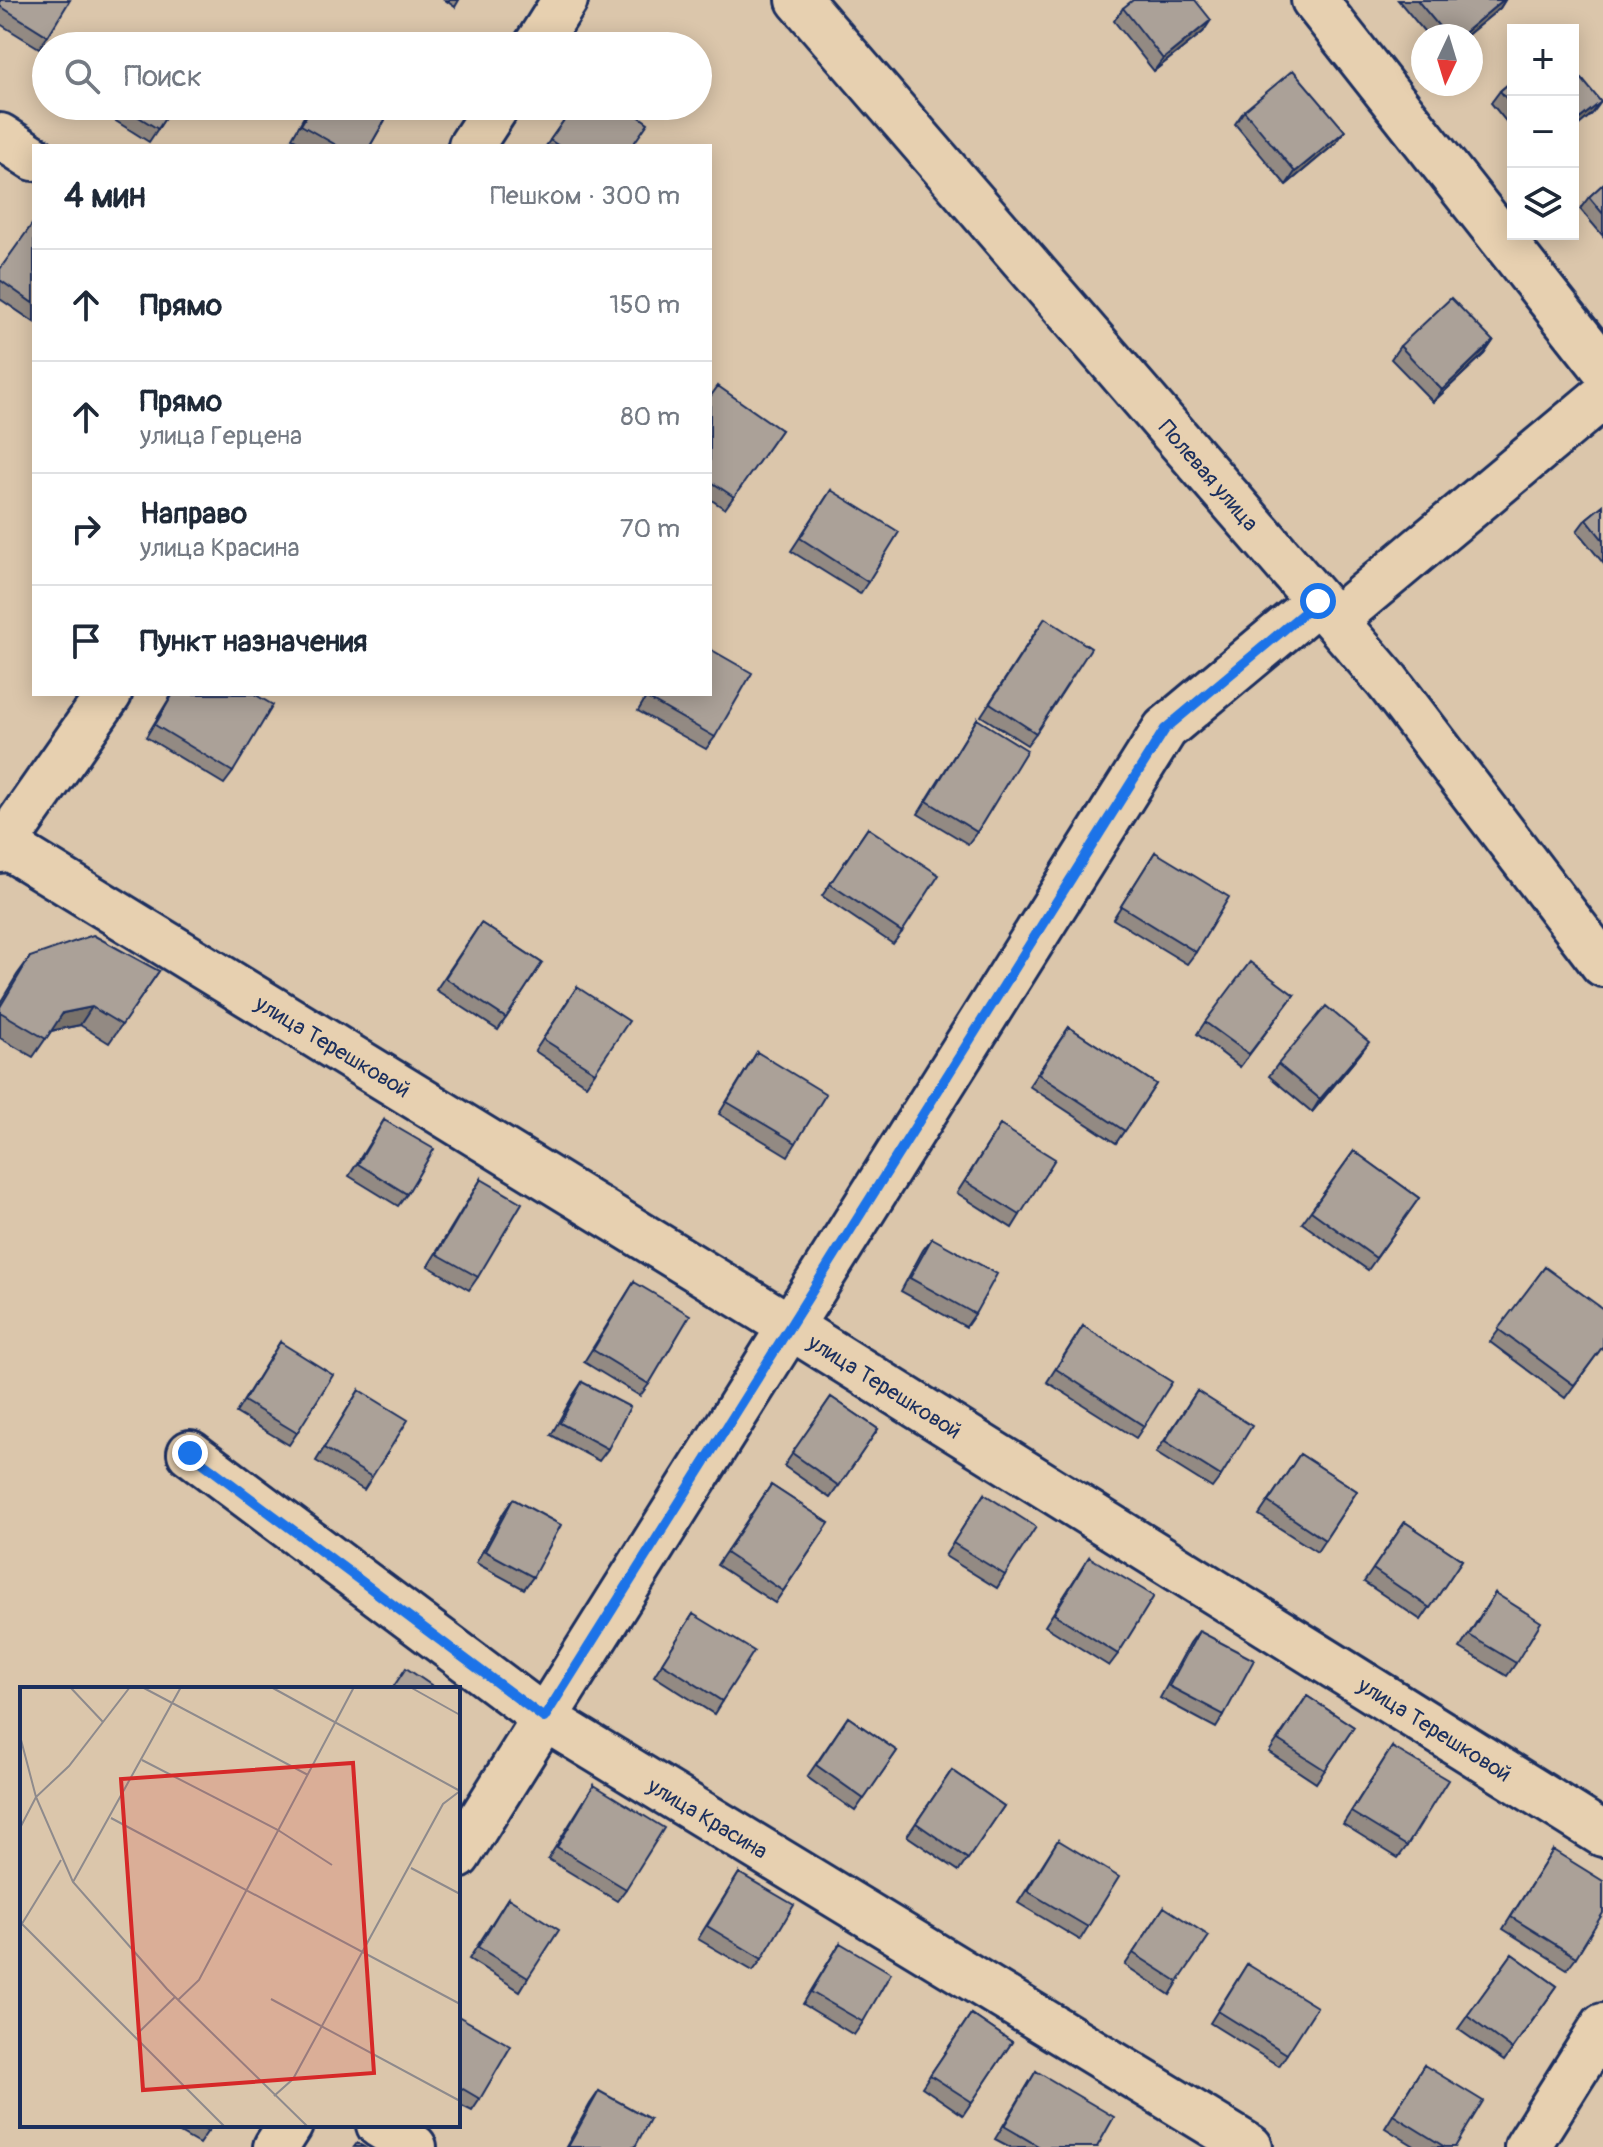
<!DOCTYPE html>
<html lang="ru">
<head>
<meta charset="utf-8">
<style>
	body { margin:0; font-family:Pangolin,sans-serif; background:#f6f6f7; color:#1f2937 }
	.controls { position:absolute; right:24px; top:24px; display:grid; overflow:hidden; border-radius:0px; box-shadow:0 4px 20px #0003 }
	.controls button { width:72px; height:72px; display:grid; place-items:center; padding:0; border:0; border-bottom:2px solid #e0e1e3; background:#fff; color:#1f2937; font:40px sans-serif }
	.compass { position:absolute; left:1411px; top:24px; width:72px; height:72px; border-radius:50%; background:#fff; box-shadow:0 4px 20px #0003; rotate:184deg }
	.stop { position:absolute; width:24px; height:24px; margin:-18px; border:6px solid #1a73e8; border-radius:50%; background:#fff }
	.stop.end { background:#1a73e8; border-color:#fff; box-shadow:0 2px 8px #0008 }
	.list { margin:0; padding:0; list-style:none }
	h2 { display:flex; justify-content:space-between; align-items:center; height:104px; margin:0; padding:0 32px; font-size:34px }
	h2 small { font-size:26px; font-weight:400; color:#747a83 }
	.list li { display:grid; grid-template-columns:52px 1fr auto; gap:24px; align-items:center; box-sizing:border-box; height:112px; padding:0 32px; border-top:2px solid #e0e1e3 }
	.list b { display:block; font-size:30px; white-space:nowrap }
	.list p { margin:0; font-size:26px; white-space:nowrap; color:#747a83 }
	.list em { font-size:26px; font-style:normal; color:#747a83 }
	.icon { flex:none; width:44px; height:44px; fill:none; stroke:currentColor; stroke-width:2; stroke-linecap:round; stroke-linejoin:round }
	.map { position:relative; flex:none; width:1603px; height:2147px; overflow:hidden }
	.search { position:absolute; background:#fff; box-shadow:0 4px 20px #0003; left:32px; top:32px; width:680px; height:88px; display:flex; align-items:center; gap:20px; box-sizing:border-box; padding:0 28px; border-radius:44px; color:#747a83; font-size:30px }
	.panel { position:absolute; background:#fff; box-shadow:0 4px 20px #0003; left:32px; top:144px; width:680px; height:552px; border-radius:0px }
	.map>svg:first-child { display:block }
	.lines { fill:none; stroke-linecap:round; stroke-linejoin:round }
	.minor-casing { stroke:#1b2f5e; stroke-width:50 }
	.minor { stroke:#e7d0b0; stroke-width:44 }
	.wall { fill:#938a83; stroke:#1b2f5e; stroke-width:2 }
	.shaded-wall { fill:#78716a; stroke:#1b2f5e; stroke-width:2 }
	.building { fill:#aba198; stroke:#1b2f5e; stroke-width:2 }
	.route { stroke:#1a73e8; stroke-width:10 }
	.labels { text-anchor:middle; stroke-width:8; stroke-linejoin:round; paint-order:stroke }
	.street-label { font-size:22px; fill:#1b2f5e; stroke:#e7d0b0 }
	.inset-road { fill:none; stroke:#8e8a8c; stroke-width:2 }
	.view { fill:#d62828; fill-opacity:0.15; stroke:#d62828; stroke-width:4 }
	.inset-edge { fill:none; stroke:#1b2f5e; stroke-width:4 }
</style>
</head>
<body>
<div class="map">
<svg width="1603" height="2147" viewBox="0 0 1603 2147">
	<rect width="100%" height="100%" fill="#dbc6ab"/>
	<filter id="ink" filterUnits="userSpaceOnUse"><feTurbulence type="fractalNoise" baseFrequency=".0125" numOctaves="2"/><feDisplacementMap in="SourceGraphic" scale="16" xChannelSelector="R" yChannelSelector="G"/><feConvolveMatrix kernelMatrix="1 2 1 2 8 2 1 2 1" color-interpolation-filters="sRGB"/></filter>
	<g filter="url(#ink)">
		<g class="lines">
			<defs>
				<path id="minor" d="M799,0L1388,682L1603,964
					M1314,0L1603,367
					M536,46L565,0
					M0,136L34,158
					M471,146L497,106
					M1335,620L1603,396
					M0,842L789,1326L1603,1834
					M0,850L109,694
					M190,1453L544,1718L1250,2147
					M458,1856L1165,729L1318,601
					M379,2125L414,2147
					M276,2147L290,2125
					M1527,2147L1603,2026"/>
			</defs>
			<use href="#minor" class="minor-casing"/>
			<use href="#minor" class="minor"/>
		</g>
		<path class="wall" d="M0,0L48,36L39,48L0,24Z
			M445,0H459L455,7Z
			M1398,0H1505L1500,8L1466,36H1428Z
			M1123,8L1203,32L1154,71L1114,21Z
			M1513,80V130L1491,103L1500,91Z
			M92,106H173L149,142Z
			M310,106H393L370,146H307L292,138Z
			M574,106L632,146H546Z
			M1244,111L1336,143L1286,185L1235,124Z
			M1603,184V236L1580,209L1589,197Z
			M34,224V322L0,299V269Z
			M1493,341L1484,354L1433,402L1391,359L1400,346Z
			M710,397L781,430L725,509L710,499Z
			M831,490L868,582L860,594L791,551Z
			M1603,505V563L1577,531L1586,519Z
			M1036,631V733L1027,745L981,716Z
			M172,694H254L233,772L224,784L146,737Z
			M648,694H710L715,737L706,749L638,711Z
			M977,719V832L968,844L918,814Z
			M868,828L902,932L893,944L822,896Z
			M1155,852L1196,952L1187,964L1113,919Z
			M481,923L542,963L498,1030L436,990Z
			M30,957L159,971L109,1043L80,1025L51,1031L33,1057L0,1038V1003L17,975Z
			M577,987L595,1072L586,1085L535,1051Z
			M1294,995L1240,1067L1197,1034L1205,1022Z
			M1069,1027L1156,1084L1116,1143L1029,1086Z
			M757,1052L796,1143L788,1156L719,1114Z
			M1360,1054L1312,1112L1269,1076L1278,1064Z
			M384,1120L407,1194L398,1206L349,1176Z
			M1000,1125L1020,1215L1012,1228L957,1193Z
			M1354,1151L1419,1198L1368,1270L1302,1223Z
			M481,1179L478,1277L469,1290L428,1266Z
			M932,1238L975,1314L966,1327L901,1291L923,1250Z
			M1545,1267L1603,1346L1565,1398L1490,1342Z
			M634,1282L649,1384L640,1396L584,1362Z
			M1083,1326L1144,1426L1136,1438L1047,1382Z
			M280,1342L297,1433L289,1445L236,1413Z
			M582,1382L608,1449L599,1461L551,1435L574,1394Z
			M359,1390L372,1477L364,1490L316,1461Z
			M1197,1391L1221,1476L1212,1488L1156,1453Z
			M831,1397L878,1429L830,1498L784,1466Z
			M1300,1454L1357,1491L1317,1552L1259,1515Z
			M771,1485L829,1523L775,1603L717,1565Z
			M984,1494L1005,1575L997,1588L945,1556Z
			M513,1499L533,1577L524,1589L476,1563L504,1512Z
			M1405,1522L1462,1560L1421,1620L1364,1582Z
			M1089,1557L1118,1654L1109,1666L1045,1626Z
			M1495,1593L1516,1663L1507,1676L1460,1648Z
			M693,1614L722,1701L714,1714L654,1676Z
			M1199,1631L1224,1715L1216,1728L1160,1698L1190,1643Z
			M1307,1696L1354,1727L1316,1783L1269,1752Z
			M848,1717L897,1751L855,1811L807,1777Z
			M1392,1747L1407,1846L1398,1858L1343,1824Z
			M952,1770L1004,1806L959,1871L907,1836Z
			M594,1785L626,1889L617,1901L548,1859Z
			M1058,1840L1088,1927L1080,1940L1018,1903Z
			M1553,1850L1576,1957L1567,1969L1503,1929Z
			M739,1873L762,1959L753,1971L698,1939Z
			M508,1898L528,1978L520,1991L469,1959Z
			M1164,1907L1178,1982L1170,1995L1125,1965Z
			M840,1943L863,2022L854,2035L803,2004Z
			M1512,1954L1557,1986L1504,2061L1458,2029Z
			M1247,1964L1287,2054L1279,2066L1210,2023Z
			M971,2014L1012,2042L963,2115L922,2087Z
			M458,2016L480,2099L472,2111L458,2104Z
			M1424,2065L1455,2147H1416L1385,2128Z
			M1036,2071L1097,2147H1010L995,2139Z
			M599,2091L635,2147H566L590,2104Z
			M166,2125H212L199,2144Z"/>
		<path class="shaded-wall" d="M1503,0H1505L1500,8L1466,36H1460Z
			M1211,20L1203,32L1154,71L1163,59Z
			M1601,102L1592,114L1573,130V124Z
			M1345,131L1336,143L1286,185L1295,172Z
			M1493,341L1484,354L1433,402L1442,390Z
			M92,1007L80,1025L50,1031L63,1013Z
			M1369,1042L1360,1054L1312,1112L1320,1099Z"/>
		<path class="building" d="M0,0H70L48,36L0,6Z
			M1133,0H1195L1211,20L1163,59L1123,8Z
			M1417,0H1503L1460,36H1447Z
			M130,36L146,46H124Z
			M1573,68L1601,102L1573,124Z
			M1293,70L1345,131L1295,172L1244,111Z
			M1513,80V107L1500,91Z
			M121,106H173L158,129Z
			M312,106H393L370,146H338L301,125Z
			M574,106H624L648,123L632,146H559L550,140Z
			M1603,184V214L1589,197Z
			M33,223L34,224V304L0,280V269Z
			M1451,298L1493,341L1442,390L1400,346Z
			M718,386L781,430L734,497L710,481V397Z
			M831,490L899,532L868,582L800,538Z
			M1603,505V540L1586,519Z
			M1045,618L1091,648L1036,733L990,703Z
			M710,649L752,673L715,737L647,698L649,694H710Z
			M173,694H254L273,705L233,772L155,725Z
			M977,719L1027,750L977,832L927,801Z
			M868,828L939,875L902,932L830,884Z
			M1155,852L1229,897L1196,952L1121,906Z
			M481,923L542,963L506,1018L445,978Z
			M93,935L159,971L122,1025L92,1007L63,1013L46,1039L0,1012V1007L30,957Z
			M1250,962L1294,995L1249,1054L1205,1022Z
			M577,987L629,1021L595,1072L543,1039Z
			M1326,1006L1369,1042L1320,1099L1278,1064Z
			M1069,1027L1156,1084L1125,1131L1038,1074Z
			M757,1052L826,1094L796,1143L727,1102Z
			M384,1120L434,1149L407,1194L358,1164Z
			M1000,1125L1055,1159L1020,1215L965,1181Z
			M1354,1151L1419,1198L1376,1258L1311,1211Z
			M481,1179L522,1203L478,1277L437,1254Z
			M932,1238L997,1274L975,1314L910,1278Z
			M1545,1267L1603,1309V1346L1574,1385L1498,1329Z
			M634,1282L690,1315L649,1384L593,1350Z
			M1083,1326L1172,1382L1144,1426L1056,1369Z
			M280,1342L333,1375L297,1433L244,1401Z
			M582,1382L630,1407L608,1449L560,1423Z
			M359,1390L408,1420L372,1477L324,1448Z
			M1197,1391L1252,1426L1221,1476L1165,1441Z
			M831,1397L878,1429L839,1486L792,1453Z
			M1300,1454L1357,1491L1325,1540L1268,1502Z
			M771,1485L829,1523L783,1591L726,1553Z
			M984,1494L1036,1527L1005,1575L953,1543Z
			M513,1499L561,1525L533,1577L485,1551Z
			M1405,1522L1462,1560L1430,1608L1373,1569Z
			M1089,1557L1154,1596L1118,1654L1054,1614Z
			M1495,1593L1541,1622L1516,1663L1469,1635Z
			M693,1614L754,1651L722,1701L662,1663Z
			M1199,1631L1254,1660L1224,1715L1169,1686Z
			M406,1668L437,1689H392Z
			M1307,1696L1354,1727L1325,1770L1278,1740Z
			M848,1717L897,1751L864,1799L816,1765Z
			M1392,1747L1448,1780L1407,1846L1351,1812Z
			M952,1770L1004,1806L968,1859L916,1823Z
			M594,1785L664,1828L626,1889L557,1847Z
			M1058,1840L1119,1877L1088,1927L1027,1891Z
			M1553,1850L1603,1881V1913L1576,1957L1511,1917Z
			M739,1873L794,1905L762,1959L707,1926Z
			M508,1898L559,1930L528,1978L478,1947Z
			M1164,1907L1209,1936L1178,1982L1133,1953Z
			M840,1943L891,1973L863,2022L811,1992Z
			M1512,1954L1557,1986L1512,2049L1467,2016Z
			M1247,1964L1317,2007L1287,2054L1218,2011Z
			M971,2014L1012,2042L972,2102L930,2075Z
			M458,2016L511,2046L480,2099L458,2086Z
			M1424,2065L1483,2101L1455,2147H1445L1393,2115Z
			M1036,2071L1114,2117L1097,2147H1040L1004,2126Z
			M599,2091L650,2119L635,2147H568Z
			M197,2125H212L208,2132Z
			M357,2143L364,2147H354Z"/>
	</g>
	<g class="lines" filter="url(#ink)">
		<path class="route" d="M190,1453L544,1718L1165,729L1318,601"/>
	</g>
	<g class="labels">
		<g class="street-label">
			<text transform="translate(1209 475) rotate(49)" y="8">Полевая улица</text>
			<text transform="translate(333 1046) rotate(31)" y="8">улица Терешковой</text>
			<text transform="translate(885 1386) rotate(32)" y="8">улица Терешковой</text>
			<text transform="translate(1435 1729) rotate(32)" y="8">улица Терешковой</text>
			<text transform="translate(708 1818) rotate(31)" y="8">улица Красина</text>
		</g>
	</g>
	<g transform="translate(20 1687)">
		<rect width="440" height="440" fill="#dbc6ab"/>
		<path class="inset-road" d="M50,0L83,35M122,0L288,88M251,0L440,104L423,117L273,392L254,409M390,0L440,28M0,49L16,110L53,195L147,302L288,440M122,73L258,143L312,178M91,131L440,317M0,141L16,110L49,79L110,0M391,181L440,207M53,195L161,0M2,237L205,440M0,240L41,173M251,312L440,414M158,313L179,293L334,0M117,347L155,310"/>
		<path class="view" d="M333,76L354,386L123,403L101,92Z"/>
		<rect width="440" height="440" class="inset-edge"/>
	</g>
</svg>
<div class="controls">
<button>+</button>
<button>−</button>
<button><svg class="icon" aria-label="layers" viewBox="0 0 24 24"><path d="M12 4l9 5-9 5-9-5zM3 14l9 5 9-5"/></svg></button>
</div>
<svg class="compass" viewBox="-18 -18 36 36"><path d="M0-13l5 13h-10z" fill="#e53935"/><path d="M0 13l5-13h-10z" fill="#747a83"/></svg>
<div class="stop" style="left:1318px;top:601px"></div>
<div class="stop end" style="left:190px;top:1453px"></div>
<div class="search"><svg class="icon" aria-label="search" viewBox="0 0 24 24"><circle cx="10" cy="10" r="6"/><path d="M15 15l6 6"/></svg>Поиск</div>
<section class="panel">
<h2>4 мин<small>Пешком · 300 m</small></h2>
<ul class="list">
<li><svg class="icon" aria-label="ahead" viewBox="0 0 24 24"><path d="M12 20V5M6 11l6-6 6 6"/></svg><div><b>Прямо</b></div><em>150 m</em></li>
<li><svg class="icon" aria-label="ahead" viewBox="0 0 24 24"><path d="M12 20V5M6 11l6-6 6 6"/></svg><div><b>Прямо</b><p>улица Герцена</p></div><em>80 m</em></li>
<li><svg class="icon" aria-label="right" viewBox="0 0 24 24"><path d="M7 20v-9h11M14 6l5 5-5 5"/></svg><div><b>Направо</b><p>улица Красина</p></div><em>70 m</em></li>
<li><svg class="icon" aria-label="arrive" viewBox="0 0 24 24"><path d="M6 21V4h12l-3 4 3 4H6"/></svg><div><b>Пункт назначения</b></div></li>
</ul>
</section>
</div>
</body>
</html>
